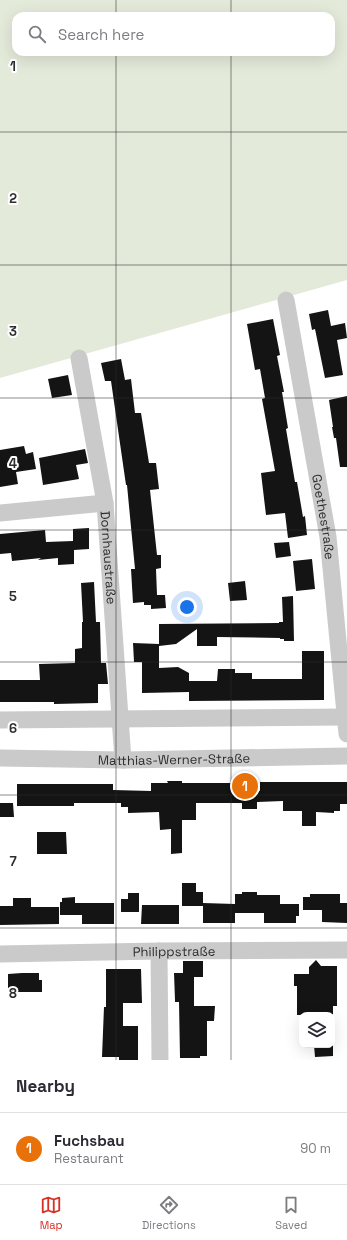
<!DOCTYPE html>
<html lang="en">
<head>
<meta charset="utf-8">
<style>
	body { margin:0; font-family:"Space Grotesk",sans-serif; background:#f7f7f7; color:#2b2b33 }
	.controls { position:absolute; right:12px; bottom:12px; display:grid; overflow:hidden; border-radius:8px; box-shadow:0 4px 16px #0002 }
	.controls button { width:36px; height:36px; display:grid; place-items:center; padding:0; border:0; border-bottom:1px solid #e1e1e2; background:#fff; color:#2b2b33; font:20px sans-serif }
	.you { position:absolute; left:187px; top:607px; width:14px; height:14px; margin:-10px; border:3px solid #fff; border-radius:50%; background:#1a73e8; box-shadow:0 0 0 6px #1a73e833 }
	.badge { display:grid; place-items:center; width:26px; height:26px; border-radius:50%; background:#d93025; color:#fff; font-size:13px; font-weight:700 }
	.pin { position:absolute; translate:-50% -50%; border:2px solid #fff; box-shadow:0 1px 4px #0006 }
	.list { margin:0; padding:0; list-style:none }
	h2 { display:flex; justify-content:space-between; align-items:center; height:52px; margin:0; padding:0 16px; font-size:17px }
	h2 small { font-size:13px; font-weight:400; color:#7c7c81 }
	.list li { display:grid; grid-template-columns:26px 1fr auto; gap:12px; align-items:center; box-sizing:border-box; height:72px; padding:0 16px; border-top:1px solid #e1e1e2 }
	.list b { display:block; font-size:15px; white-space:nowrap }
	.list p { margin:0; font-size:13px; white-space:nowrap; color:#7c7c81 }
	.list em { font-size:13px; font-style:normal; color:#7c7c81 }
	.icon { flex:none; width:22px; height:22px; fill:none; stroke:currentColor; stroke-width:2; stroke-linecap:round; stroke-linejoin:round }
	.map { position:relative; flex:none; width:347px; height:1060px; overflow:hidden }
	.search { position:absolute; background:#fff; box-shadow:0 4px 16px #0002; left:12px; right:12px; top:12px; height:44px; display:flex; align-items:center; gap:10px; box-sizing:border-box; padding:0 14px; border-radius:12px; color:#7c7c81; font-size:15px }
	.sheet { height:124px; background:#fff }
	nav { display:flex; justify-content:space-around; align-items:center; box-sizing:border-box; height:56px; border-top:1px solid #e1e1e2; background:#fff; font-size:11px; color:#7c7c81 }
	nav a { display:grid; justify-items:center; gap:2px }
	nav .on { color:#d93025 }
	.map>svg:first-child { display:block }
	.green { fill:#e4eada; fill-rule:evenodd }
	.building { fill:#141414 }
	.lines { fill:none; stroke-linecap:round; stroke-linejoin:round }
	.street { stroke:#cacaca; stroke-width:17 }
	.grid { fill:none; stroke:#2d2d2d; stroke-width:1; stroke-opacity:0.55 }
	.labels { text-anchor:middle; stroke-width:4; stroke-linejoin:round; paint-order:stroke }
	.street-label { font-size:13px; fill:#2d2d2d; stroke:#fff }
	.grid-label { font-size:13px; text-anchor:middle; font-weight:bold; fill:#2d2d2d; stroke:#fff; stroke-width:4; stroke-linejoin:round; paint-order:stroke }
</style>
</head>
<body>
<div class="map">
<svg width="347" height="1060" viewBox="0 0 347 1060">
	<rect width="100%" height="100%" fill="#fff"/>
	<path class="green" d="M0,0H347V280L0,378ZM16,16H331V52H16Z"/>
	<path class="building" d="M328,310L331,326L345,323L347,338L337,340L343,375L325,378L315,329L312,330L309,314Z
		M273,319L280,355L277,356L284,392H282L288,428L286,429L295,482H297L303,517L305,516L307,535L288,538L285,513L266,515L261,473L275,471L262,399L265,398L260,369L255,370L247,324Z
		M121,359L125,380L131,379L135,413H141L149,463H156L159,489L150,490L157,555H161V568L156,569L157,595H165L166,608L151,609V605H144V602L133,603L131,569H135L127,485H126L111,381H105L101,363Z
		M68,375L72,395L52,398L48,379Z
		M347,396V467H340L336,438H334L332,427H333L329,400Z
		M24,446L26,454L33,452L36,469L16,472L18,484L0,487V450Z
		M85,449L88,463L76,465L79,479L43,485L39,458Z
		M89,528V549L74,550V564L58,565V558L38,560L41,558L12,561L11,553L0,554V534L45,530L46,542L73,541V543V529Z
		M289,542L291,556L276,558L274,543Z
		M312,559L315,589L296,591L293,561Z
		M245,581L247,600L230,601L228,583Z
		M94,582L96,622H100L101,663H106L108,684H98V703L54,704V702H0V680H40L39,664L75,663V649L82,648V622H83L81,583Z
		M293,596L294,641H284V639H280V638L217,637V646H197V629L176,644L159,646V624L279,623V622H283L282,597Z
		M133,643L159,644V668L178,667L189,673V681H217L218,669H235V673H252V679H302V651H324V700L189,701V692L142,693V662H134Z
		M167,781H182V783H239V791H260V782H347V804H340V811H334V813L316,812V826H302V811H283V801L257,802V809H242V803H196V820H182V853L171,854V829L160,830L159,812L128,813V807H121V803H74V806H17V784H113V790L151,791V783H168Z
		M0,803H13L14,817H0Z
		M37,832H66L67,854H37Z
		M182,883H196V892H203V903L235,904V894H242V892H257V895H280V904H299V916H296V923H264V913H235V923H203V906H182Z
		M128,893H139V912H121V899H128Z
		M310,894H340V903H347V923L322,922V910H303V897H310Z
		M75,897V903H114V924H82V915H60V902H62V898Z
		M13,898H31V907H59V924L0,925V906H13Z
		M142,905H179V924H141Z
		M316,960L321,966H337V1006H333V1015H297V986H294V974H309V967Z
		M183,961H203V977H194V1006H215L214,1021H207V1056H200V1058H180L179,1002H175V1000L174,973H183Z
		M106,969H141L142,1003H123V1026H138V1060H119V1057H102L104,1007H106Z
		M22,973H39V980H42V992H8V974Z
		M314,1045H333V1056L315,1057Z"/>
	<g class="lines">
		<g class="street">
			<path id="s1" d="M286,300L328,537L347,734"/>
			<path id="s2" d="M79,358L105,503L123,760"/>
			<path d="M0,513L105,503"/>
			<path d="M0,720L347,717"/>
			<path id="s3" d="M0,758L123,760L347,756"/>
			<path d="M159,951L160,1060"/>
			<path id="s4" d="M0,954L159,951L347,950"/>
		</g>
	</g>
	<path class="grid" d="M116,0V16M231,0V16M116,52V1060M231,52V1060M0,132H347M0,265H347M0,398H347M0,530H347M0,662H347M0,795H347M0,928H347"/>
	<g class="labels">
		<g class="street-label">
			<text dy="5" stroke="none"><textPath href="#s1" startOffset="220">Goethestraße</textPath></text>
			<text dy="5" stroke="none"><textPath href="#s2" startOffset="202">Dornhaustraße</textPath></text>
			<text dy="5" stroke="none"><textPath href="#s3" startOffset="174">Matthias-Werner-Straße</textPath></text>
			<text dy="5" stroke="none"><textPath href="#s4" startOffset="174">Philippstraße</textPath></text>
		</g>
	</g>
	<g class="grid-label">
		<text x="13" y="71">1</text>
		<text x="13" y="203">2</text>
		<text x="13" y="336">3</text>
		<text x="13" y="468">4</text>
		<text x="13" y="601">5</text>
		<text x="13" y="733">6</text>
		<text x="13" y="866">7</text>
		<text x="13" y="998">8</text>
	</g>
</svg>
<div class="controls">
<button><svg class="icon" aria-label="layers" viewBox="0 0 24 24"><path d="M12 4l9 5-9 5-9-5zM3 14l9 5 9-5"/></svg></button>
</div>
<div class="you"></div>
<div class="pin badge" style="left:245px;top:786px;background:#e8710a">1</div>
<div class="search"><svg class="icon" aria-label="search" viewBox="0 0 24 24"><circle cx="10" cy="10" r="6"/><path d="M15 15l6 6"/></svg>Search here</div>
</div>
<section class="sheet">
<h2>Nearby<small></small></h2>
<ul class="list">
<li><span class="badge" style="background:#e8710a">1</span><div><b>Fuchsbau</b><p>Restaurant</p></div><em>90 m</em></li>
</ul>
</section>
<nav>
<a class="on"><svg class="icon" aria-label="map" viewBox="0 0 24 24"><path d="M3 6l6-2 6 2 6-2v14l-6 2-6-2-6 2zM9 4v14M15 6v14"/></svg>Map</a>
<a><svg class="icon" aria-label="directions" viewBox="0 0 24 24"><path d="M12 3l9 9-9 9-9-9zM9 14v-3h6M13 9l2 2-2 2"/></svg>Directions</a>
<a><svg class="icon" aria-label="saved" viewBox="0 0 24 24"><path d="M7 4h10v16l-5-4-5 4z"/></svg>Saved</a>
</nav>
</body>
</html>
